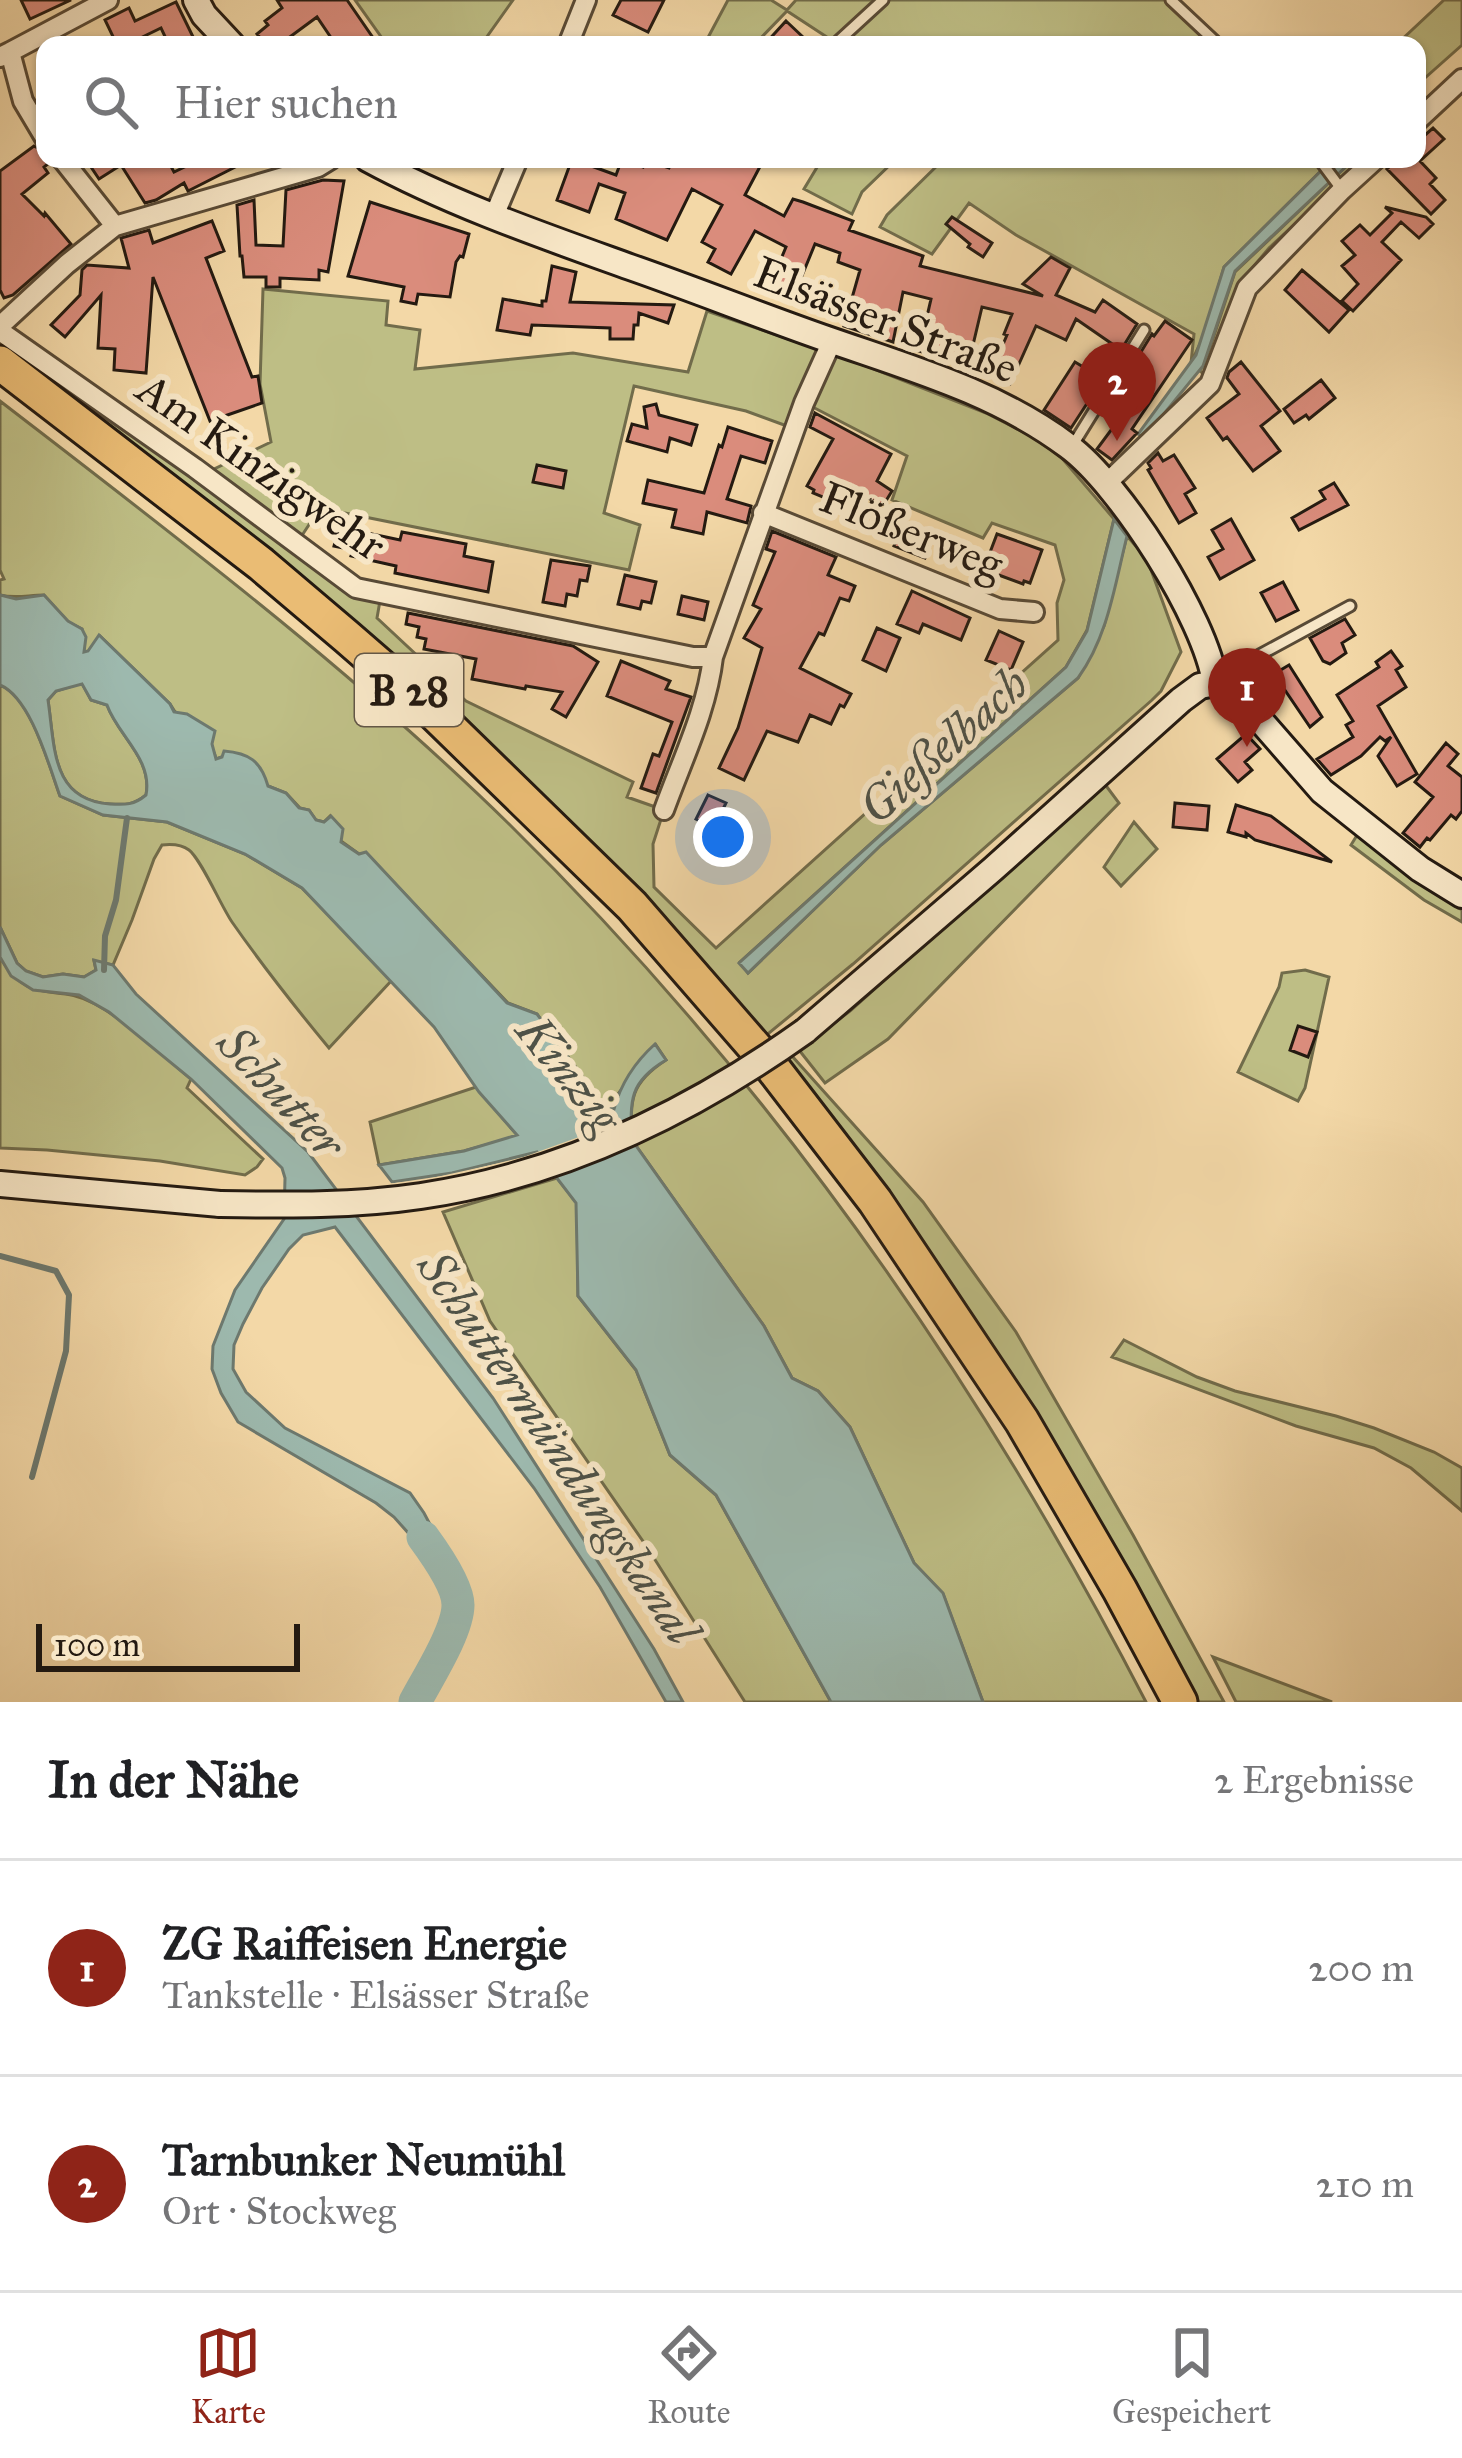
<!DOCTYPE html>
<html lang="de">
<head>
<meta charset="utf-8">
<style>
	body { margin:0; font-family:"IM FELL Great Primer",serif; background:#f6f6f6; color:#202124 }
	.scale { position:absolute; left:36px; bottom:30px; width:264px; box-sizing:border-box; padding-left:12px; border:6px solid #241a11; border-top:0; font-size:33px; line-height:42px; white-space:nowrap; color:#241a11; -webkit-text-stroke:9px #f7e6c6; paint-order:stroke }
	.you { position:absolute; left:723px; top:837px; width:42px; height:42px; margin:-30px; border:9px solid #fff; border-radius:50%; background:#1a73e8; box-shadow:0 0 0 18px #1a73e833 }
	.badge { display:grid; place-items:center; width:78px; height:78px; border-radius:50%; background:#8f2418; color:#fff; font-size:39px; font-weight:700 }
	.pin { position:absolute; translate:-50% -99px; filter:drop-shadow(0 3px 6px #0008) }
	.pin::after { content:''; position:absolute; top:63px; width:42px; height:36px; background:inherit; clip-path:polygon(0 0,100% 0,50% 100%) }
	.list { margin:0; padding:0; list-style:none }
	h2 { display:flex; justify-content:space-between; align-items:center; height:156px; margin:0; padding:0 48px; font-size:51px }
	h2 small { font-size:39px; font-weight:400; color:#757577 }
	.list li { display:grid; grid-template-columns:78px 1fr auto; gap:36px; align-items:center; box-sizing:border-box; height:216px; padding:0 48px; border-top:3px solid #e0e0e0 }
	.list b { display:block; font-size:45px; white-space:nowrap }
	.list p { margin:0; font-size:39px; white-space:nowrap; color:#757577 }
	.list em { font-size:39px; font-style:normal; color:#757577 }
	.icon { flex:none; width:66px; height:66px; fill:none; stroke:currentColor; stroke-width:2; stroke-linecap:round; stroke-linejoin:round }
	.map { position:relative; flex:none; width:1462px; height:1702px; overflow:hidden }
	.search { position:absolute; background:#fff; box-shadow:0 3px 9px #0004; left:36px; right:36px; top:36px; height:132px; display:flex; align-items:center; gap:30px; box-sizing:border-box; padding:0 42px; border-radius:24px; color:#757577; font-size:45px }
	.sheet { height:588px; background:#fff }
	nav { display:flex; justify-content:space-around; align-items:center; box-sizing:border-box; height:168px; border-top:3px solid #e0e0e0; background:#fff; font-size:33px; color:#757577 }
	nav a { display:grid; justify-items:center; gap:6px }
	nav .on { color:#8f2418 }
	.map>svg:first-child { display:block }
	.green { fill:#bebe85; stroke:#716c4b; stroke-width:3; fill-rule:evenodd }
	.water { fill:#9db9ae; stroke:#6d796f; stroke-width:3; fill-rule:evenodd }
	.pier { fill:#f3d8a7 }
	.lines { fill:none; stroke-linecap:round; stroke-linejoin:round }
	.stream { stroke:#6d796f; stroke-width:6 }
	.river { stroke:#9db9ae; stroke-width:33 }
	.building { fill:#da8c7c; stroke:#241a11; stroke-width:3 }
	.lane-casing { stroke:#584a36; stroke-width:15 }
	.street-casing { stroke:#584a36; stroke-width:24 }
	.secondary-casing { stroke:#241a11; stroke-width:30 }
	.highway-casing { stroke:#241a11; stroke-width:39 }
	.lane { stroke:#f7e6c6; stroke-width:9 }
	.street { stroke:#f7e6c6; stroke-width:18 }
	.secondary { stroke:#f7e6c6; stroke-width:24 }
	.highway { stroke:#eabc74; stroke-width:33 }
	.secondary-bridge-casing { stroke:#241a11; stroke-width:30; stroke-linecap:butt }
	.secondary-bridge { stroke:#f7e6c6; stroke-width:24 }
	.labels { text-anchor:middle; stroke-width:12; stroke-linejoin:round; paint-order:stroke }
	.shield { fill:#f7e6c6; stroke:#635747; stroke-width:3 }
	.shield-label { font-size:42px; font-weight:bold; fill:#241a11 }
	.street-label { font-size:45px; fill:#241a11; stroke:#f7e6c6 }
	.water-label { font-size:48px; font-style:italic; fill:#4e5248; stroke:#f7e6c6 }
</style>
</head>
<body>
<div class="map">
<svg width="1462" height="1702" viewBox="0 0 1462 1702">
	<rect width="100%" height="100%" fill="#f3d8a7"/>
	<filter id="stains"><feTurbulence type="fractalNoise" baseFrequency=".00167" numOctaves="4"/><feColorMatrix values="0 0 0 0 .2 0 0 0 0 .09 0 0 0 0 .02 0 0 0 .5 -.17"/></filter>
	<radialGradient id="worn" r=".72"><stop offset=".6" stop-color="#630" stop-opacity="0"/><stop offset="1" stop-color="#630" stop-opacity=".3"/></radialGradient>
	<path class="green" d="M355,0H513L481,45H387Z
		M728,0H771L787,10L796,0H1171L1219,45H839L787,11L754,45H704Z
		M1444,0H1462V45L1417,85V45H1396Z
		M822,159H896L862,192L852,214L804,189Z
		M944,159H1333L1224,267L1205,333L1191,363L1194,334L1016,235L969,203L932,254L880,227L887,215Z
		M1354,159H1365L1269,248L1238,285L1205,375L1200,371L1210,348L1235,272Z
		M263,289L388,301L386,325L420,330L415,369L573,353L688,372L707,311L869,367L986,413L1031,436L1061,457L1114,519L1087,630L1066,667L740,962L748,973L881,845L1078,678L1104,626L1127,536L1147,559L1181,652L1161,691L1152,700L853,964L763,1038L715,982L13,358L17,349L197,477L271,442L260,384ZM634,386L746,411L795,429L805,403L907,456L892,500L983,538L992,523L1055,545L1064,580L1057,603L1058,640L716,948L654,887L653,844L664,810L627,797L633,782L466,701L377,618L381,595L297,543L320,508L629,570L640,525L604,513Z
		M0,401C175,536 351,669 509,824C769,1079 979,1379 1146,1702H983L943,1594L914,1563L850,1427L818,1391L792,1378L764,1326L632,1140C630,1100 630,1083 666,1060L656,1045L618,1094L614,1110L601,1102L537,1014L508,1003L366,853L359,854L341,841L330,816L324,822L316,820L309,810L300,808L286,793L268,786L222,757L216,759C210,733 182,727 170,704L100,636L88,652H84L82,629L68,622L44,595C28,595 16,599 0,595V580L4,579L0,570Z
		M82,683L91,700L107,705C118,736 153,759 146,795C134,805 125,805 110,804C51,800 55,747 48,700L56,691Z
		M0,685C31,697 49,766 60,796L103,815L167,822L245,854L302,888L392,980L329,1048C295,1007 262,965 232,922C221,906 201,859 189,850C181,844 171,844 162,845L154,859L132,920L113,965L94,961L96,970L84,977L63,974L43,977L26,971L17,963L0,927Z
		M1104,783L1119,803L888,1039L825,1083L799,1050L850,1011Z
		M1134,822L1157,849L1121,886L1104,867Z
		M1359,832L1443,898L1462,910V922L1424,900L1351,845Z
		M0,957C31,1009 55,981 95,1004C130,1023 161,1054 191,1079L187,1088L263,1159L257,1167L245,1175L160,1161L47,1150L0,1148Z
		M1305,970L1329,977L1305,1088L1298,1101L1238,1072L1279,987L1282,973Z
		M792,1056L923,1202L1016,1332L1133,1535L1224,1702H1196L783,1062Z
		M476,1087L518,1136L464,1151L379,1165L370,1122Z
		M557,1178L577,1203L578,1296L636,1370L670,1455L716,1495L831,1702H745L647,1547L490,1321L443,1212Z
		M1124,1340L1197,1377L1235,1391L1336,1416L1374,1428L1434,1452L1462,1468V1511L1411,1468L1374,1448L1296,1426L1112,1357Z
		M1213,1657L1332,1702H1236Z"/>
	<path class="water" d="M1333,159H1354L1235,271L1203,366L1145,437L1138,434L1196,355L1224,267Z
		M1114,519L1127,536C1115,584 1108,637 1078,678L881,845L748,973L739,963L1066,667L1087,631Z
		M0,595L16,599L44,595L68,621L82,629L86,637L84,652L88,651L99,635L170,704L174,712L187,714L215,731L212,744L216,759L222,757L224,751C249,753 261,761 268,786L286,793L299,808L309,810L316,820L324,822L331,816L343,829L341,842L359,854L366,852L507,1003L537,1014L601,1103L614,1109C621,1083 635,1062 655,1044L666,1060C629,1082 630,1100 632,1140L764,1326L792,1378L818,1391L850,1427L914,1563L943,1593L983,1702H831L716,1495L670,1455L636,1370L578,1296L576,1203L537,1152L452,1173L392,1182L379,1165L464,1151L517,1135L479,1092L434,1027L302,888L245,854L167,822L103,815L60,796C49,766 31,698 0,685ZM82,684L91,700L107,705C118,736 153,759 146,795C134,805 126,805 110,804C51,800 55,747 48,700L56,691Z
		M0,927L17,963L26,971L43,977L63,974L84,977L96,970L94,960L113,965L136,994L308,1152L493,1398L654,1649L683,1702H666L600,1587L534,1488L335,1227L303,1235L289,1249L262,1288L243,1324L234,1345L233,1369L246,1392L285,1428L410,1493L424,1513L452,1566L445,1571H431L410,1535L394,1517L376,1503L238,1422L221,1393L212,1369L213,1346L235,1290L284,1219L285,1178L282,1168L191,1079L109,1012L79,995L33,990L11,976L0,957Z"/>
	<path class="pier" d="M637,1116L638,1138L642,1144L550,1180L535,1159L453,1179L392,1188L385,1184L423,1180L518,1159Z"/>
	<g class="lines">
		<path class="stream" d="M104,970L105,936L116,900L127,818
			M0,1256L56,1271L69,1295L66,1351L32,1477"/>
		<path class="river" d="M415,1702C427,1679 458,1631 458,1605C458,1586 434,1552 423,1537"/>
	</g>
	<path class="building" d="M21,0H71L30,19Z
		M277,0H347L378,45H336L317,17L279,45H266L257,34L268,25L265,21L282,8Z
		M621,0H664L648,32L613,15Z
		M176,2L197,45H169L161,28L126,45H117L105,20L129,8L135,21Z
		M786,21L804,38L797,45H764Z
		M1433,128L1444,139L1420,161L1436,178L1430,184L1445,200L1431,214L1387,169L1398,159H1417V142Z
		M34,146L43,151L45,159H49V163L44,167L48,173L22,194L44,216L45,213L71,244L13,295L4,298L0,290V171Z
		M98,159H167L174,172L201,159H251L188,191L184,183L156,200L145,203L121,165L99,179L89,164Z
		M572,159L616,175L622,159L643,167L645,160L669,168L673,159H764L745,195L784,216L793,199L803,202L853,221L849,230L923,256L920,266L1043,296L1023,284L1051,257L1070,268L1056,295L1095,312L1103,300L1137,324L1121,350L1076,319L1066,340L1036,326L1010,384L990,375L1007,335L1004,334L1012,314L982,307L968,366L919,351L931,299L903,292L893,342L844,326L860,270L838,262L840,253L815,244L792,300L768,290L786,247L755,231L731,274L708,262L715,249L702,242L722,205L692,189L667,240L616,219L625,193L599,184L589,212L557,200Z
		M323,180L344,181L328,272L319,270V280L280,278V287H266V277H244L242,256H240L237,205L254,200L256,245L283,246L286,190Z
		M370,202L469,234L463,257L460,256L456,262L450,297L418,294L416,304L401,301L404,287L348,276Z
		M1385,207L1426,217L1433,224L1419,238L1401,222L1382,242L1401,260L1353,311L1342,301L1358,284L1342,266L1355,255L1342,241L1360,225L1370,235L1392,213Z
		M952,217L992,243L983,257L968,247L970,244L946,224Z
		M212,221L224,251L206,258L252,377L258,376L262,403L210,421L153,277L146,373L114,370L115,349L98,348L101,295L65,337L51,325L80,295L82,270L87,265L129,268L121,238L149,230L153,243Z
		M552,266L576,272L570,302L674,305L668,323L639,313L638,325H634L633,339H610V328L532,325L530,335L497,330L503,299L542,306V301H546Z
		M1302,270L1349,310L1329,332L1285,290Z
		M1165,321L1192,340L1132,429L1137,433L1112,460L1097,449L1126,410L1113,402L1139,363L1136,360L1152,334L1154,336Z
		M1075,362L1103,379L1071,428L1044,410Z
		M1241,362L1280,411L1261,426L1280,451L1253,471L1227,437L1223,440L1207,418L1239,394L1227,378L1229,372Z
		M1321,380L1335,398L1309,419L1306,415L1294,423L1284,409Z
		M656,404L659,415L697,425L691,445L670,438L667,452L627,441L632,424L647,428L644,407Z
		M815,413L891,454L877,481L892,491L884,504H878L862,494L849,508L813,493L814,490L807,486L833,439L810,427Z
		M728,427L772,441L765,463L741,456L727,499L751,506L747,523L707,512L703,534L672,527L676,510L643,503L648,480L704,493L719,445L722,447Z
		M1158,453L1163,461L1174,455L1195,488L1185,494L1196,513L1179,523L1148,470L1151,468L1148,463Z
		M537,465L566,471L563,488L533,482Z
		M1334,483L1348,505L1299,530L1292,518L1325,499L1320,491Z
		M1231,519L1254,560L1220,579L1208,557L1223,549L1212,530Z
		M902,525L933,537L925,558L894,546Z
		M339,527L400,540L402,532L466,544L464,556L493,562L488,592L395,573L396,566L351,556L353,550L334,546Z
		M772,531L836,557L828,575L855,586L849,601L840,598L824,635L819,633L800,668L851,694L844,707L840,705L831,724L810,715L798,742L767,731L744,780L719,768L738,728L762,648L744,638L761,609L753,605L775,552L766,549Z
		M997,534L1042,550L1030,583L1024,581L1023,584L996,574L1001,559L989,555Z
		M551,560L590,566L587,581L580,580L577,596L567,594L565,606L543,602Z
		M625,575L656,582L651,603L642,601L640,609L618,604Z
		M1283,582L1298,610L1276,621L1261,593Z
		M912,591L970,618L961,640L923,624L919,633L897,624Z
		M682,596L708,602L704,620L678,614Z
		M408,613L573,646L598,662L566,717L552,709L562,692L526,686L525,689L472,679L476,659L424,649L426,639L417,637L419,627L406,624Z
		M1345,619L1355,635L1342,643L1346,653L1330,664L1323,661L1310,638Z
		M877,628L900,638L886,671L863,660Z
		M999,631L1023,642L1011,670L986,660Z
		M1391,651L1402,666L1396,670L1406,687L1378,706L1417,774L1397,786L1378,756L1391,737L1385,741L1380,737L1361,756L1331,775L1317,759L1353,737L1346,725L1353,721L1337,695L1379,667L1376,662Z
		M621,661L670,681L666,689L691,697L656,793L641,788L653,754L659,756L672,722L607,696Z
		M1289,665L1322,717L1310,727L1274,674Z
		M1246,734L1260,749L1245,762L1252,770L1238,782L1217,759Z
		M1446,743L1458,754L1448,766L1462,777V811L1456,819L1451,815L1430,840L1427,838L1420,847L1403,833L1433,797L1415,782Z
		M708,795L726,803L714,828L696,819Z
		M1175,803L1209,806L1207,830L1173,827Z
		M1236,805L1271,816L1332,862L1255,840L1246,833V837L1228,832Z
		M1298,1026L1317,1032L1308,1057L1290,1050Z"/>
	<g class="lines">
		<defs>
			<path id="lane" d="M1171,0L1219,45
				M834,45L883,0
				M1319,159L1342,190
				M1071,448L1144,330
				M1233,685L1241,665L1350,606"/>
			<path id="street" d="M568,45L586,0
				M10,52L108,0
				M0,57L10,52L23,101L45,138
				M1417,121L1462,79
				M62,159L115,226L318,167L331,159
				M494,216L518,159
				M0,326L67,264L115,226
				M0,331L195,468L356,588L693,657H713L804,403L832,341
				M1108,482L1210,384L1247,288L1342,190L1376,159
				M763,513L1000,609L1034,612
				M664,810C682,760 707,710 713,657"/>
			<path id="secondary" d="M196,0L204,15L232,45
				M368,159C451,204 541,235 630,267C696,290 761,316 827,339C910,368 996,392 1068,446C1120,484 1206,619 1215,683
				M1215,683L1232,688L1322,791L1420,869L1462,895
				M805,1031L993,869L1181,700L1200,686L1215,683
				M0,1184L220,1204"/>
			<path id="highway" d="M0,363L261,564L347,637L431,710L632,906L772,1067L875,1201L1022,1421L1120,1590L1180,1702"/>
		</defs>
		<use href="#lane" class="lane-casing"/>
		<use href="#street" class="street-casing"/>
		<use href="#secondary" class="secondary-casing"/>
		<use href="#highway" class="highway-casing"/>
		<use href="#lane" class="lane"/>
		<use href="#street" class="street"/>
		<use href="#secondary" class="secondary"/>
		<use href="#highway" class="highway"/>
		<defs>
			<path id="secondary-bridge" d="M220,1204C287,1205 354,1206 421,1196C562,1175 690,1113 805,1031"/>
		</defs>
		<use href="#secondary-bridge" class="secondary-bridge-casing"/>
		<use href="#secondary-bridge" class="secondary-bridge"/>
	</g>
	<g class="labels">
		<rect class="shield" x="355" y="654" width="108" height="72" rx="9"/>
		<g class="shield-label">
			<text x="409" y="705">B 28</text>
		</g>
		<g class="street-label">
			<text transform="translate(886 319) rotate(21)" y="16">Elsässer Straße</text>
			<text transform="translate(262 466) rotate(35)" y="16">Am Kinzigwehr</text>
			<text transform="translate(912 530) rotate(22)" y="16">Flößerweg</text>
		</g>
		<g class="water-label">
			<text transform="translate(943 745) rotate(-42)" y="17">Gießelbach</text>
			<text transform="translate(570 1073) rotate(51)" y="17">Kinzig</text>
			<text transform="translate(282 1092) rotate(47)" y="17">Schutter</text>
			<text transform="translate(559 1447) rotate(56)" y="17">Schuttermündungskanal</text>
		</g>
	</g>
	<rect width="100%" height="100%" filter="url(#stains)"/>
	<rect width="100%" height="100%" fill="url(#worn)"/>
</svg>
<div class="scale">100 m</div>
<div class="you"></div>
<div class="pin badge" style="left:1247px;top:747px">1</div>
<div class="pin badge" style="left:1117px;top:441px">2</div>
<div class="search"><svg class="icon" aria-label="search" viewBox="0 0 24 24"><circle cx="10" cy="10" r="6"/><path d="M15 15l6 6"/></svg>Hier suchen</div>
</div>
<section class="sheet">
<h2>In der Nähe<small>2 Ergebnisse</small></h2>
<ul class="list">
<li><span class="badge">1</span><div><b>ZG Raiffeisen Energie</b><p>Tankstelle · Elsässer Straße</p></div><em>200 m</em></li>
<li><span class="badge">2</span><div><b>Tarnbunker Neumühl</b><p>Ort · Stockweg</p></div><em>210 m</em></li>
</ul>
</section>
<nav>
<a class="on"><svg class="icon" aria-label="map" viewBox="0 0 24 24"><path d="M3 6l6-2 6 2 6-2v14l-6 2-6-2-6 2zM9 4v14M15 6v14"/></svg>Karte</a>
<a><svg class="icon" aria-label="directions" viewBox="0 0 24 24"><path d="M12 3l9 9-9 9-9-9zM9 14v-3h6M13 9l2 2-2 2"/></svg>Route</a>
<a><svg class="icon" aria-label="saved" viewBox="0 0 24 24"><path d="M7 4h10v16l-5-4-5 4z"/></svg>Gespeichert</a>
</nav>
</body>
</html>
